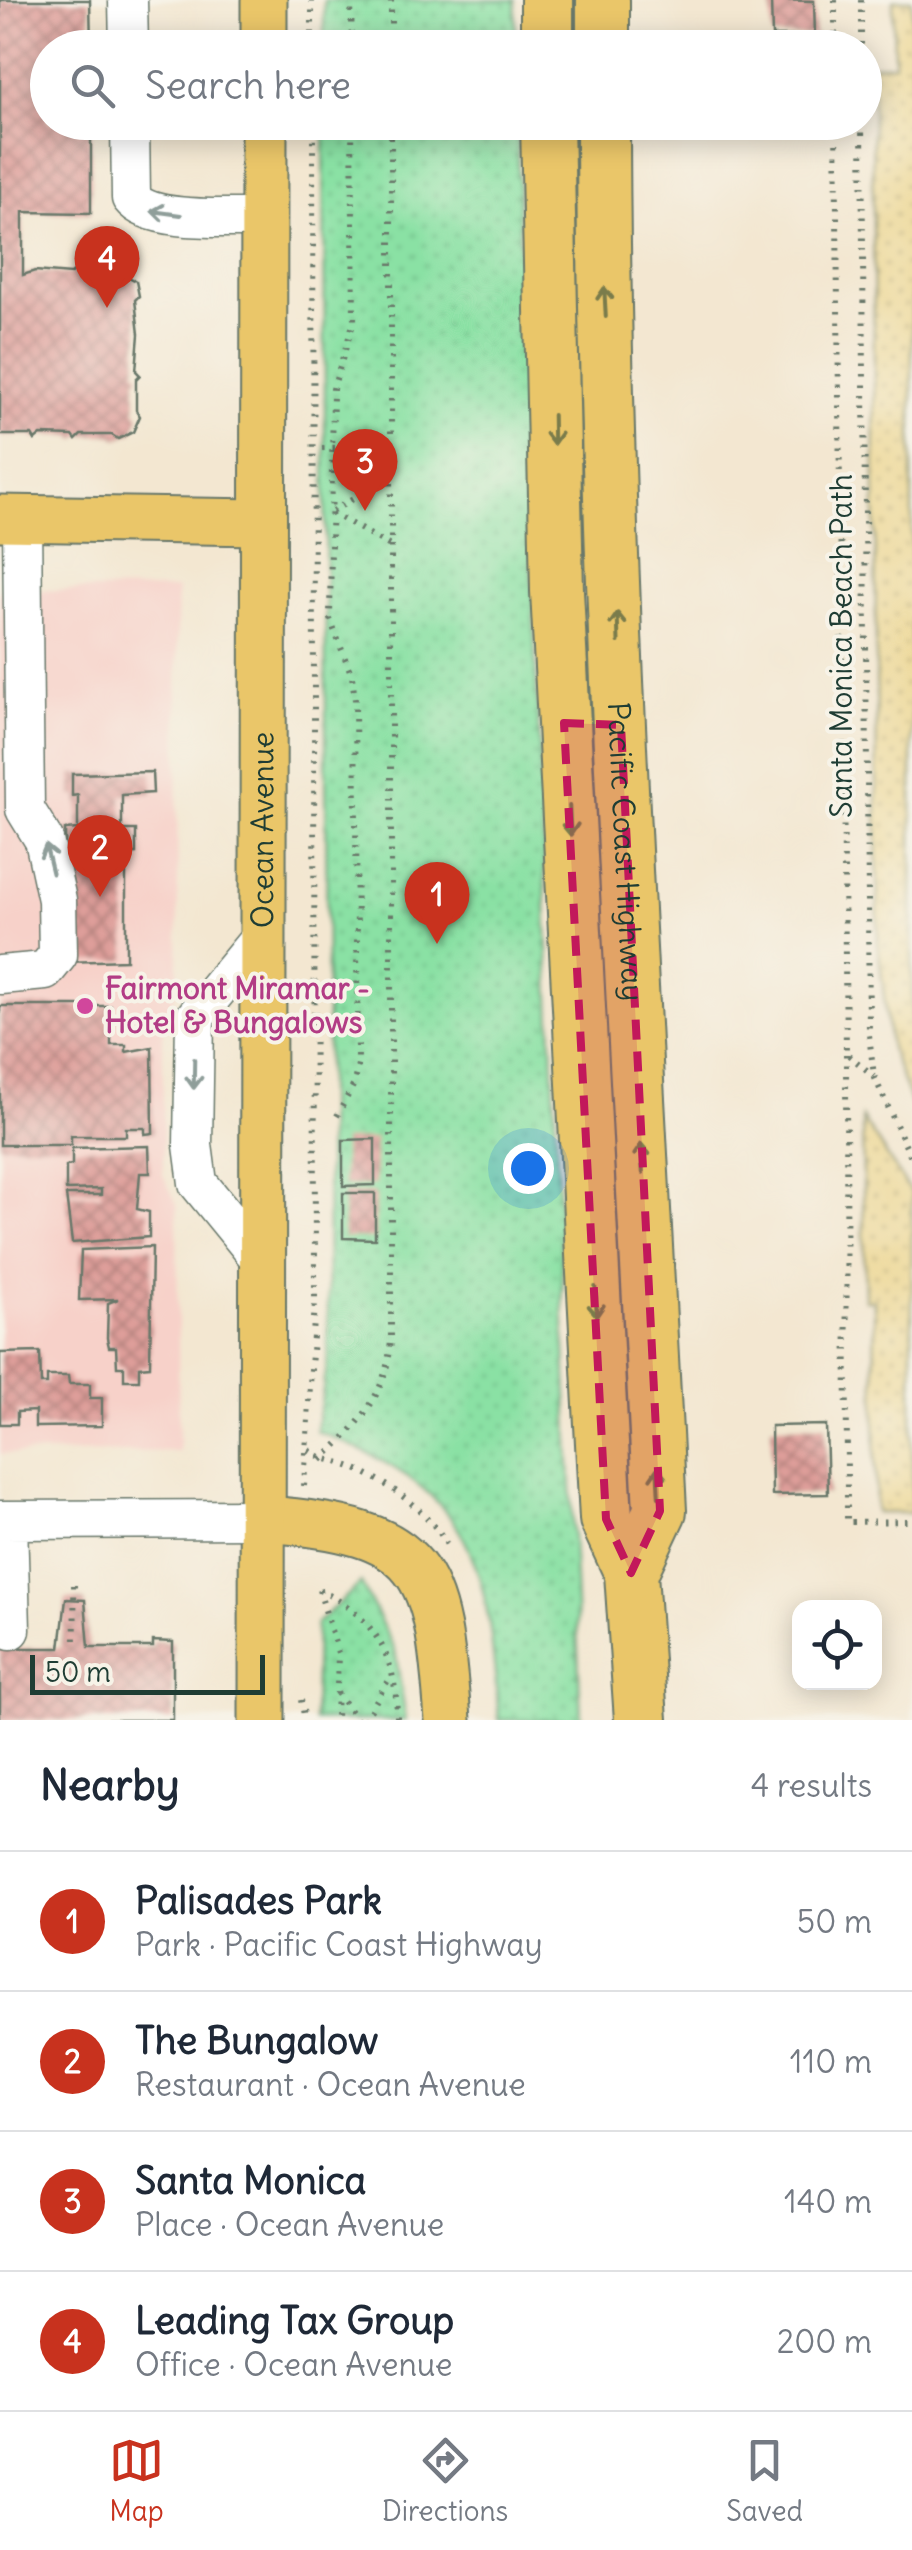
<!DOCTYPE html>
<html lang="en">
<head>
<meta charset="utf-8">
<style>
	body { margin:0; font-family:Delius,sans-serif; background:#f6f6f7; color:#1f2937 }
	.controls { position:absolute; right:30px; bottom:30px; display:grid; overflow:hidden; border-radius:20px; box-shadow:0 5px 25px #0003 }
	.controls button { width:90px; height:90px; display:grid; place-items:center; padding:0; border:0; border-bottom:2px solid #e0e1e3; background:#fff; color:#1f2937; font:50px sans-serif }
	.scale { position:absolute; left:30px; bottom:25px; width:235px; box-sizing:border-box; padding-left:10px; border:5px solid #1f3d34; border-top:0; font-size:28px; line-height:35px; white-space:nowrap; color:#1f3d34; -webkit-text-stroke:8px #f7f3e8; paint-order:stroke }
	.you { position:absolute; left:528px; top:1168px; width:35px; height:35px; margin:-25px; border:8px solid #fff; border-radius:50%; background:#1a73e8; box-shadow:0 0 0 15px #1a73e833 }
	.badge { display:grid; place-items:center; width:65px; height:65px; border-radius:50%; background:#c8321e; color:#fff; font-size:32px; font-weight:700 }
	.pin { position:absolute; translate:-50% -82px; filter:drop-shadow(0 2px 5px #0008) }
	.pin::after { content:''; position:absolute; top:52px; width:35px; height:30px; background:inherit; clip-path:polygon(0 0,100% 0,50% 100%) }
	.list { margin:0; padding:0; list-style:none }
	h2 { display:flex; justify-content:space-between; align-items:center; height:130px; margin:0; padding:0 40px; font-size:42px }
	h2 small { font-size:32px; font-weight:400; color:#747a83 }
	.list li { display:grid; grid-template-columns:65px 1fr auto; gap:30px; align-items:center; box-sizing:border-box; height:140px; padding:0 40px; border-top:2px solid #e0e1e3 }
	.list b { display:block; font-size:38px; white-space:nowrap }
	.list p { margin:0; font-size:32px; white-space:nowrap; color:#747a83 }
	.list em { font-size:32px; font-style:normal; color:#747a83 }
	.icon { flex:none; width:55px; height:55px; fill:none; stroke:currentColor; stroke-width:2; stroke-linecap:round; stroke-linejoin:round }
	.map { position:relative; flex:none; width:912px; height:1720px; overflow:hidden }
	.search { position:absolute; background:#fff; box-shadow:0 5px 25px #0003; left:30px; right:30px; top:30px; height:110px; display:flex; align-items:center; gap:25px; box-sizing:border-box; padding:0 35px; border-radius:55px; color:#747a83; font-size:38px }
	.sheet { height:690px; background:#fff }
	nav { display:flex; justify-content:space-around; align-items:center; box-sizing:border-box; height:140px; border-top:2px solid #e0e1e3; background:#fff; font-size:28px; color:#747a83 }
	nav a { display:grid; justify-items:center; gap:5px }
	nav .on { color:#c8321e }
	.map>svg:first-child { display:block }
	.built { fill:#f7d1c9 }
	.sand { fill:url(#sand-dots); stroke:#868c69; stroke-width:2.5 }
	.park { fill:url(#park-dots); stroke:#548f6c; stroke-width:2.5 }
	.building { fill:url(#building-cross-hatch) }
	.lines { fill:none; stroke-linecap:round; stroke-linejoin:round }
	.minor-casing { stroke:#69786b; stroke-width:41 }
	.major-casing { stroke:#69786b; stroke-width:49 }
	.highway-casing { stroke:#69786b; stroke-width:56 }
	.path { stroke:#69786b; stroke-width:6; stroke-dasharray:2.5 8; stroke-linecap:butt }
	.minor { stroke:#fff; stroke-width:38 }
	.major { stroke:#eac669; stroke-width:45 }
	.highway { stroke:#eac669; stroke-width:52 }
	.oneway { stroke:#8f9e9a }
	.oneway2 { stroke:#7a7b4c }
	.marked { fill:#c2185b; fill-opacity:0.2; stroke:#c2185b; stroke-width:8; stroke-dasharray:20 12; stroke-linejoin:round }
	.hotel-dot { fill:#d1479c; stroke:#f7f3e8; stroke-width:4 }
	.labels { text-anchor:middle; stroke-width:8; stroke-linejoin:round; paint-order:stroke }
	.street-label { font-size:30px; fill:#1f3d34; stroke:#f7f3e8 }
	.hotel-label { font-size:30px; font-weight:bold; fill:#b23c85; stroke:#f7f3e8; text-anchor:start }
</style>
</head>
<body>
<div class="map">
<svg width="912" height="1720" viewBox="0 0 912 1720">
	<defs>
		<pattern id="sand-dots" width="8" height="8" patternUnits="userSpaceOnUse" patternTransform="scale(2.5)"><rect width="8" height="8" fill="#eeda9e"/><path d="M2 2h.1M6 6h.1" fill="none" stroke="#ccbc89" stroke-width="1.8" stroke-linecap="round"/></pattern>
		<pattern id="park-dots" width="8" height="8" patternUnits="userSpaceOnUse" patternTransform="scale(2.5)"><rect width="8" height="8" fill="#8ae1a4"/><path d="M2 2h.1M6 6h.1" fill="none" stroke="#77c28e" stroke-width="1.8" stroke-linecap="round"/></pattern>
		<pattern id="building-cross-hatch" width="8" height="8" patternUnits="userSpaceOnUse" patternTransform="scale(2.5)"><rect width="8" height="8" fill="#de9e9a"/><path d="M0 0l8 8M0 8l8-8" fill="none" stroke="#b3827e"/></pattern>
	</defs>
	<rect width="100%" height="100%" fill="#f7f3e8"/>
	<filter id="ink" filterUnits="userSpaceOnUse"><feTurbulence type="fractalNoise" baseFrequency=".01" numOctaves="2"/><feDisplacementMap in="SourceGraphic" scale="20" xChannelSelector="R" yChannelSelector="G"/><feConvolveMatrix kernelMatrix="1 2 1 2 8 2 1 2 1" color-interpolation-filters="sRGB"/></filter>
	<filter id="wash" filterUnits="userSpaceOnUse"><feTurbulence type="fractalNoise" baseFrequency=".0048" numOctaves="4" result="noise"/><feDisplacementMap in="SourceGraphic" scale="40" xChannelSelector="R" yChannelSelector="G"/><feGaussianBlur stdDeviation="2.25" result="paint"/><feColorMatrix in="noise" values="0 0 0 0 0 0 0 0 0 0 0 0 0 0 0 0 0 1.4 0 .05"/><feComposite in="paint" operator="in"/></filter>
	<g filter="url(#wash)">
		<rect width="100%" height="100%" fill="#f3e7d1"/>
		<path class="built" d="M177,589L178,988L163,1025V1175L177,1204L179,1451L0,1454V591Z"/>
		<path class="sand" d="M893,0H912V1106L890,1048L878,944L872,65L894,64Z
			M862,1118L912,1194V1513H876L874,1300H865Z"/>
		<path class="park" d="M324,0H515L516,47H324Z
			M324,123H517L521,322L581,1720H499C486,1561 480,1493 316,1431L328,1360Z
			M361,1583L395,1650L406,1720H314L316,1624Z"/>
		<g id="blocks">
			<path class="building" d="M0,0H90L91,48H48V122H91V213L23,212V275L35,271L71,274L76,270L80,274L110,275L116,270L136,281L139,296L135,300L139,334L136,371L140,375L136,379V410L140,416L133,432L118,439L112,435H81L76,440L73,436L41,435L35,440L32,435H0Z
				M771,0L814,1L815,36H772Z
				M152,772L153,793L122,795V830H136V853L126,854V960L67,962L65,830L78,829V795L72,796V774Z
				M0,1006H111V1045H126V1052L152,1047L153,1133L145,1134V1128H126V1136H71V1145H0Z
				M375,1139V1185L343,1186V1140Z
				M149,1146L150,1173H140L137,1209L149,1212V1237L72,1243L66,1195H101V1189L66,1190V1166L72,1165V1148Z
				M343,1193H375V1239L343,1238Z
				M152,1247L150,1366L139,1367V1380H124V1367H117L116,1347H109L107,1338L108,1303L118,1299L79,1300L81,1250Z
				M40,1352L41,1384H47V1376H68L69,1384H90V1398H102V1426L35,1427V1411L17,1412V1424H0V1353Z
				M826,1425L828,1494L772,1495L771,1426Z
				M66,1599L85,1600L89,1647H153V1641L173,1642V1720H0V1648H60Z"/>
		</g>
	</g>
	<g filter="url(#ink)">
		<use href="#blocks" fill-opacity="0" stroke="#69786b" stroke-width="2.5"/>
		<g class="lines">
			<defs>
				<path id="minor" d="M128,0L129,48
					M130,122L131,198C151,224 231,217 263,218
					M265,932L195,1017L193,1145L198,1183L265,1265
					M0,975L45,971L58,955L57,900L44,840L25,809L22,519
					M0,1520L265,1519
					M8,1520L11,1630"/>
				<g id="major">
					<path d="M264,48V0"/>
					<path d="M0,518L261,522"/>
					<path d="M265,1519C427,1531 437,1568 448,1720"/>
					<path id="s1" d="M262,1720L264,122"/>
				</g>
				<g id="highway">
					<path d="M547,0V48"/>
					<path d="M603,0V48"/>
					<path d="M547,122L557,591L606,1519L631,1573L641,1720"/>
					<path id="s2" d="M603,122C604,585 637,1049 660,1511L631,1573"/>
				</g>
			</defs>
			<use href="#minor" class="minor-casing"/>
			<use href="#major" class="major-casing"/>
			<use href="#highway" class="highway-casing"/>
			<path class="path" d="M312,0V48
				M351,0L352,48
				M391,0V48
				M835,0V48
				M861,0V48
				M836,122L846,1053L874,1076
				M862,122L869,1035L874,1076L912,1160
				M322,448L392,446
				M332,511L392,477
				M332,513L392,547
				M846,1054L847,1522L912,1521
				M337,1116L353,1086L358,1065L355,700L352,676L330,619L333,389L354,321L352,122
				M309,1450C322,1460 331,1459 346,1465C381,1477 430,1511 447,1545
				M321,1460C360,1425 387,1393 391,1340V122
				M304,1486L315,1302L313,122
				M74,1585L75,1644
				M319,1590C376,1617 397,1657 397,1720
				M319,1590L338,1653L336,1720
				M337,1693L357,1720
				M301,1700L305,1720
				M365,1720L391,1675"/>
			<use href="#minor" class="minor"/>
			<use href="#major" class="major"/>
			<use href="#highway" class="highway"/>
		</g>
		<defs><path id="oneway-shaft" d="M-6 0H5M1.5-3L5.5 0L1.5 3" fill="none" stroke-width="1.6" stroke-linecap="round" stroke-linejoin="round" transform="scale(2.5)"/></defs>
		<g class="oneway">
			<use href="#oneway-shaft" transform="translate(166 213) rotate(-172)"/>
			<use href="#oneway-shaft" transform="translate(49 859) rotate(-104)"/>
			<use href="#oneway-shaft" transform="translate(194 1074) rotate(91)"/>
		</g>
		<g class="oneway2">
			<use href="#oneway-shaft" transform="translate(605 302) rotate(-93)"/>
			<use href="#oneway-shaft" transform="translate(553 430) rotate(89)"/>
			<use href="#oneway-shaft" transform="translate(618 627) rotate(-92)"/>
			<use href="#oneway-shaft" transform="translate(570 821) rotate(87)"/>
			<use href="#oneway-shaft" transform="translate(642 1158) rotate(-93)"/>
			<use href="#oneway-shaft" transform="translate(596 1302) rotate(87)"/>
			<use href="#oneway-shaft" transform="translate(658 1482) rotate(-93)"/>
		</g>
	</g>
	<path class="marked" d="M564,723L621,725L660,1511L631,1573L606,1519Z"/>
	<circle class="hotel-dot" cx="85" cy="1006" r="10"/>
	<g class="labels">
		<g class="street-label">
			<text transform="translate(842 646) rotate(-90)" y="10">Santa Monica Beach Path</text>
			<text dy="10" stroke="none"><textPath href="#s1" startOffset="890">Ocean Avenue</textPath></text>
			<text dy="10" stroke="none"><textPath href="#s2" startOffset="730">Pacific Coast Highway</textPath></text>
		</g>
		<g class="hotel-label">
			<text x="105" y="999">Fairmont Miramar -<tspan x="105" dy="34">Hotel &amp; Bungalows</tspan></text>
		</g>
	</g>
</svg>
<div class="controls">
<button><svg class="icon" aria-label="locate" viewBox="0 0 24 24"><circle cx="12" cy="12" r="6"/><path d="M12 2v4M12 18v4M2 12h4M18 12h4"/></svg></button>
</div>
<div class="scale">50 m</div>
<div class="you"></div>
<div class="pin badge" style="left:437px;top:944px">1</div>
<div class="pin badge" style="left:100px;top:897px">2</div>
<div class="pin badge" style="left:365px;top:511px">3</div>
<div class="pin badge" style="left:107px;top:308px">4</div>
<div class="search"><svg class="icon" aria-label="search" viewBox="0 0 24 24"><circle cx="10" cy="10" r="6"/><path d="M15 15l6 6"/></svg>Search here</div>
</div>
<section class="sheet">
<h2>Nearby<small>4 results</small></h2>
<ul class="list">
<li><span class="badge">1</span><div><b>Palisades Park</b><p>Park · Pacific Coast Highway</p></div><em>50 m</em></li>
<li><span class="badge">2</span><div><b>The Bungalow</b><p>Restaurant · Ocean Avenue</p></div><em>110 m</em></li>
<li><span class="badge">3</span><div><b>Santa Monica</b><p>Place · Ocean Avenue</p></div><em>140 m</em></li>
<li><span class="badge">4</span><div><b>Leading Tax Group</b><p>Office · Ocean Avenue</p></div><em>200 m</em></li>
</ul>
</section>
<nav>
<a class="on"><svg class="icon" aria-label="map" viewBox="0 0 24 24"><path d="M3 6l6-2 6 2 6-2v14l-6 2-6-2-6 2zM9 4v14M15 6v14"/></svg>Map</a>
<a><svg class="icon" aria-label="directions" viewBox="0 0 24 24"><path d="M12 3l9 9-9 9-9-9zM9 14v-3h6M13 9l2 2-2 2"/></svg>Directions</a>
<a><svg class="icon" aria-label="saved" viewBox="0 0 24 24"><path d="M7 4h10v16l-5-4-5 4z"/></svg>Saved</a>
</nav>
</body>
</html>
